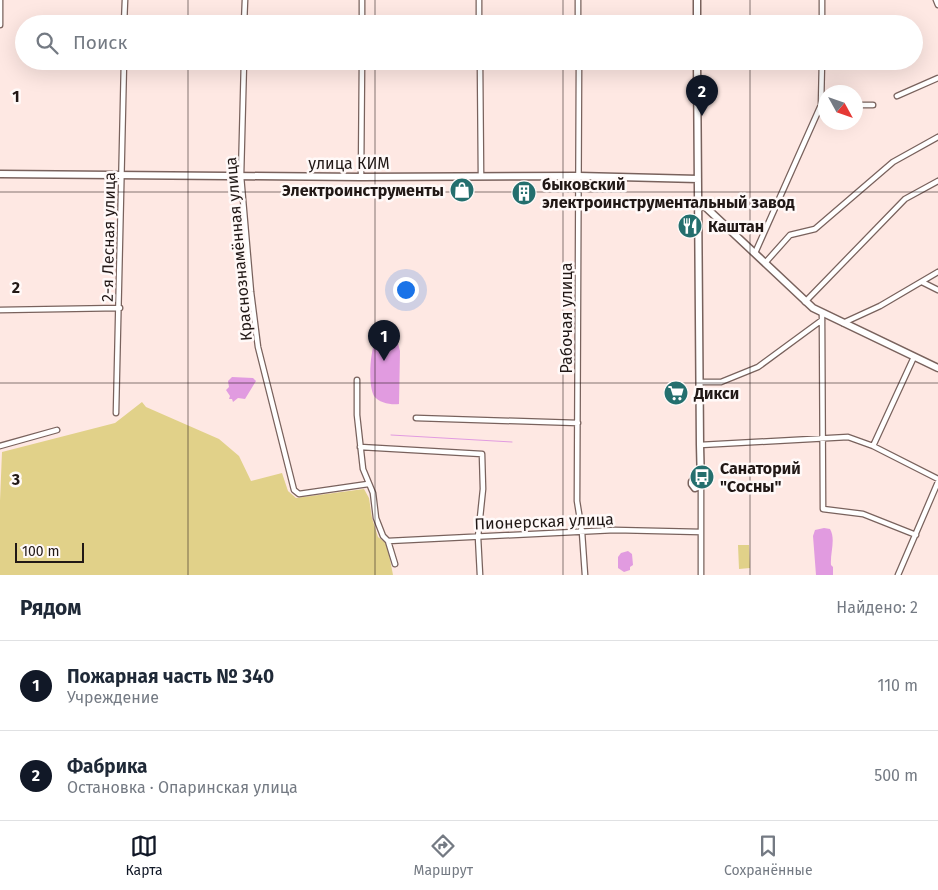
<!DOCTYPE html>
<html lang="ru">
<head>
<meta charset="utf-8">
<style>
	body { margin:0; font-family:"Fira Sans",sans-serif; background:#f6f6f7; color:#1f2937 }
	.compass { position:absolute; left:818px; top:85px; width:45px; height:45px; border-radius:50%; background:#fff; box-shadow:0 5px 20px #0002; rotate:130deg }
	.scale { position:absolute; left:15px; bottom:12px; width:69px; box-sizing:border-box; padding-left:5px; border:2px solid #211816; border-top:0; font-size:14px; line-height:18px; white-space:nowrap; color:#211816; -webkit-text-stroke:4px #fff9f8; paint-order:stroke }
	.you { position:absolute; left:405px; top:289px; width:18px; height:18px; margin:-12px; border:4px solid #fff; border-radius:50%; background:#1a73e8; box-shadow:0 0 0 8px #1a73e833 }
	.badge { display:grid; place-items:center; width:32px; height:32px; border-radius:50%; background:#111827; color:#fff; font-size:16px; font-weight:700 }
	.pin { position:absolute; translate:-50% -41px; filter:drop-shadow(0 1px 2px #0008) }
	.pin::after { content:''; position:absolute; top:26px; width:18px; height:15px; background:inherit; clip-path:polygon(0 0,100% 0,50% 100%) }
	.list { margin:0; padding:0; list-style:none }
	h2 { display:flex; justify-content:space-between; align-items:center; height:65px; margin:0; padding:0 20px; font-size:21px }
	h2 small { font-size:16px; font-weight:400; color:#747a83 }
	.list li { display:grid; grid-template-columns:32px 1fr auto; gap:15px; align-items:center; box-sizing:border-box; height:90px; padding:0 20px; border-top:1px solid #e0e1e3 }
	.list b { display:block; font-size:19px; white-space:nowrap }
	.list p { margin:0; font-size:16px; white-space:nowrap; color:#747a83 }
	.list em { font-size:16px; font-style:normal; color:#747a83 }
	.icon { flex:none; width:28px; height:28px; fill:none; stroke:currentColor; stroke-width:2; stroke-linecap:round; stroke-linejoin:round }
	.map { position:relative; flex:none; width:938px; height:575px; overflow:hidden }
	.search { position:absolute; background:#fff; box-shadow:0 5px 20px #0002; left:15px; right:15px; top:15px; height:55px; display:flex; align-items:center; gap:12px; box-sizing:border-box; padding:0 18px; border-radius:28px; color:#747a83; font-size:19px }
	.sheet { height:245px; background:#fff }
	nav { display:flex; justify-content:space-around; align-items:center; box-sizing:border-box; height:70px; border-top:1px solid #e0e1e3; background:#fff; font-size:14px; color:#747a83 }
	nav a { display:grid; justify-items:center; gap:2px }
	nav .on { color:#111827 }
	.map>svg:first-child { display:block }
	.green { fill:#e1d189 }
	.water { fill:#e19be0 }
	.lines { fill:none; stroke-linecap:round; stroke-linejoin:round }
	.stream { stroke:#e19be0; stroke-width:1 }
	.street-casing { stroke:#79625d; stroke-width:7 }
	.secondary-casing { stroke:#79625d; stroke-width:9 }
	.street { stroke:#fff; stroke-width:4.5 }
	.secondary { stroke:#fff; stroke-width:6 }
	.grid { fill:none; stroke:#211816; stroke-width:1; stroke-opacity:0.55 }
	.labels { text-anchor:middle; stroke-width:5; stroke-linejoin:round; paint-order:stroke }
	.street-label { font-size:16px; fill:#211816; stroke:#fff9f8 }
	.poi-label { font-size:16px; font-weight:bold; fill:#211816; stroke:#fff9f8; text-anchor:start }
	.grid-label { font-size:16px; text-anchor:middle; font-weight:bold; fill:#211816; stroke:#fff9f8; stroke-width:5; stroke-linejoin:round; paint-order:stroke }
</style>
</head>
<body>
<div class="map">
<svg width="938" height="575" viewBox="0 0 938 575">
	<rect width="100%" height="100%" fill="#fee8e3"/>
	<path class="green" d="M142,402L146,407L219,439L239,456L251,481L282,473L288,491L296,498L364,489L369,498L372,518L378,537L387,544L393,575H0V501L2,452L115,423Z
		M738,545H749L750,568L739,569Z"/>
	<path class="water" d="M391,339L398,343L400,351L399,404C391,405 379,403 374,396C368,386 370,352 375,342L378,340L388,341Z
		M232,377L253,378L256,381L245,399L238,398L233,402L232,399H229L230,396L226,390L229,387L228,381Z
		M824,528L830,529C836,539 830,553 831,565L833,567V575H816L813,536L815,530Z
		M628,551L632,554L633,565L630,567V570L624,572L618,568V557L621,553Z"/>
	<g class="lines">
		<path class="stream" d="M391,435L512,442"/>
		<defs>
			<path id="street" d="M479,0V24
				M578,0V24
				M936,0L938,5
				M124,24L125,0
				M244,24L245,0
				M362,24V0
				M822,24V0
				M0,25V0
				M244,61L241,176L251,292L258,347L294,490L299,494L368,484
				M480,61L481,176
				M579,61L577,501L582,532L585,575
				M897,96L938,78
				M856,105H873
				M361,177L362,61
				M755,253L821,105L822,61
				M765,263L790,235L815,229L893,162L938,137
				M922,282L938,290
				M805,302L905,199L938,181
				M0,310L120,308
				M822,314L823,509L863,514L916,535
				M843,323L880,306L938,272
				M357,380V415L363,469L373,493L376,518L383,536L388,541L395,564
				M700,382H721L758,367L822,320
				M116,413L124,61
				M416,418L578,423
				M700,445L848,437L873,446L938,479
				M0,446L57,430
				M873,446L914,357
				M360,447L482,454L483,489L478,537L480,575
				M701,486V575
				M388,541L615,530L701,532
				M898,575L938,482"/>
			<path id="secondary" d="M697,0V24
				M697,61L700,445L701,486L695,488L692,484V482L700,471
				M0,174L361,177L579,176L698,179
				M698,200L813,308L938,368"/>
		</defs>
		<use href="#street" class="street-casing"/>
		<use href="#secondary" class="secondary-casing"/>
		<use href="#street" class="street"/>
		<use href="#secondary" class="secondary"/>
	</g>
	<path class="grid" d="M188,0V24M375,0V24M563,0V24M750,0V24M188,61V575M375,61V575M563,61V575M750,61V575M0,192H938M0,383H938"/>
	<defs>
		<symbol id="shop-disc" viewBox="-11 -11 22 22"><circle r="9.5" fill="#246f6e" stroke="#fff9f8"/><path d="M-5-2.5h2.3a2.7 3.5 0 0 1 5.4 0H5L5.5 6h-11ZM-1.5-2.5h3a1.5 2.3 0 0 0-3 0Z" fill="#fff"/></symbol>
		<symbol id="building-disc" viewBox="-11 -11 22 22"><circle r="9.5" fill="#246f6e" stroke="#fff9f8"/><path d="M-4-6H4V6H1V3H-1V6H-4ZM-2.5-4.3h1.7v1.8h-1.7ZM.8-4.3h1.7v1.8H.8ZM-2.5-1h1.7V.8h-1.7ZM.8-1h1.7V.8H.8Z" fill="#fff"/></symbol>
		<symbol id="restaurant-disc" viewBox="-11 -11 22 22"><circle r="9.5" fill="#246f6e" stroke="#fff9f8"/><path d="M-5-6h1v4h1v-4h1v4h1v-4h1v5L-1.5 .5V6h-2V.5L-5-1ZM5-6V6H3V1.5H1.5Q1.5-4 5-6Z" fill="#fff"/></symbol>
		<symbol id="supermarket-disc" viewBox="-11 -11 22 22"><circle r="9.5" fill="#246f6e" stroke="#fff9f8"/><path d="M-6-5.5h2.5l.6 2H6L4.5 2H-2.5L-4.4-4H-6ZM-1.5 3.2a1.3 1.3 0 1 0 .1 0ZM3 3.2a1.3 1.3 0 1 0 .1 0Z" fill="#fff"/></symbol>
		<symbol id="bus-disc" viewBox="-11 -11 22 22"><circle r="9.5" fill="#246f6e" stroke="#fff9f8"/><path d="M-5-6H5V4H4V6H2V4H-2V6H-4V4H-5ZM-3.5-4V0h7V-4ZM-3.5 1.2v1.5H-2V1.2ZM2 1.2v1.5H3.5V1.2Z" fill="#fff"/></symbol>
	</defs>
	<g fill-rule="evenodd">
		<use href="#shop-disc" x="448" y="176" width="28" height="28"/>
		<use href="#building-disc" x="510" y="179" width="28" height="28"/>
		<use href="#restaurant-disc" x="676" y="212" width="28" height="28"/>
		<use href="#supermarket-disc" x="662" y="379" width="28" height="28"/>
		<use href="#bus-disc" x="688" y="463" width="28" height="28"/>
	</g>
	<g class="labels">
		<g class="street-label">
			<text x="349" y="169">улица КИМ</text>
			<text transform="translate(108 237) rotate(-89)" y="6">2-я Лесная улица</text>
			<text transform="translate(238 249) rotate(-95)" y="6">Краснознамённая улица</text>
			<text transform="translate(566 318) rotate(-90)" y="6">Рабочая улица</text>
			<text transform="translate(544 521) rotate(-2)" y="6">Пионерская улица</text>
		</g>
		<g class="poi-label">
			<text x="542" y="190">быковский<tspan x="542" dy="18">электроинструментальный завод</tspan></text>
			<text x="444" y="196" text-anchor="end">Электроинструменты</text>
			<text x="708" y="232">Каштан</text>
			<text x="694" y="399">Дикси</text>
			<text x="720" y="474">Санаторий<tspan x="720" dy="18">"Сосны"</tspan></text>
		</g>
	</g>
	<g class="grid-label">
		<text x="16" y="102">1</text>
		<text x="16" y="293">2</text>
		<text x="16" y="485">3</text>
	</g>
</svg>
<svg class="compass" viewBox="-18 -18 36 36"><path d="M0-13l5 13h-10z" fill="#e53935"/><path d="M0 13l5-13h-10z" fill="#747a83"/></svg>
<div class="scale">100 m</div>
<div class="you"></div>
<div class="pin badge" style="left:384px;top:361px">1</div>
<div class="pin badge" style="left:702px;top:116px">2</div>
<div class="search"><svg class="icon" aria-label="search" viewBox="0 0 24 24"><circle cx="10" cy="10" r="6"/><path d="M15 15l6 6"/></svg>Поиск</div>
</div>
<section class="sheet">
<h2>Рядом<small>Найдено: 2</small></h2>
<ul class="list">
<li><span class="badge">1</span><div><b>Пожарная часть № 340</b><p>Учреждение</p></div><em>110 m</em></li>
<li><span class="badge">2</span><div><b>Фабрика</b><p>Остановка · Опаринская улица</p></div><em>500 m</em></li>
</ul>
</section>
<nav>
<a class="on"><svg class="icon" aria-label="map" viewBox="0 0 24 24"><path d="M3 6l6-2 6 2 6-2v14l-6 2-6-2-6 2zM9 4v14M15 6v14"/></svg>Карта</a>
<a><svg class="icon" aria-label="directions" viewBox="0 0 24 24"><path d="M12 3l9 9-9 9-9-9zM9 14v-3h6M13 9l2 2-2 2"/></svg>Маршрут</a>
<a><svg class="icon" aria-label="saved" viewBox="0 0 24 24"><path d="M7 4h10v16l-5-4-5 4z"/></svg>Сохранённые</a>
</nav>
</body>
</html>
